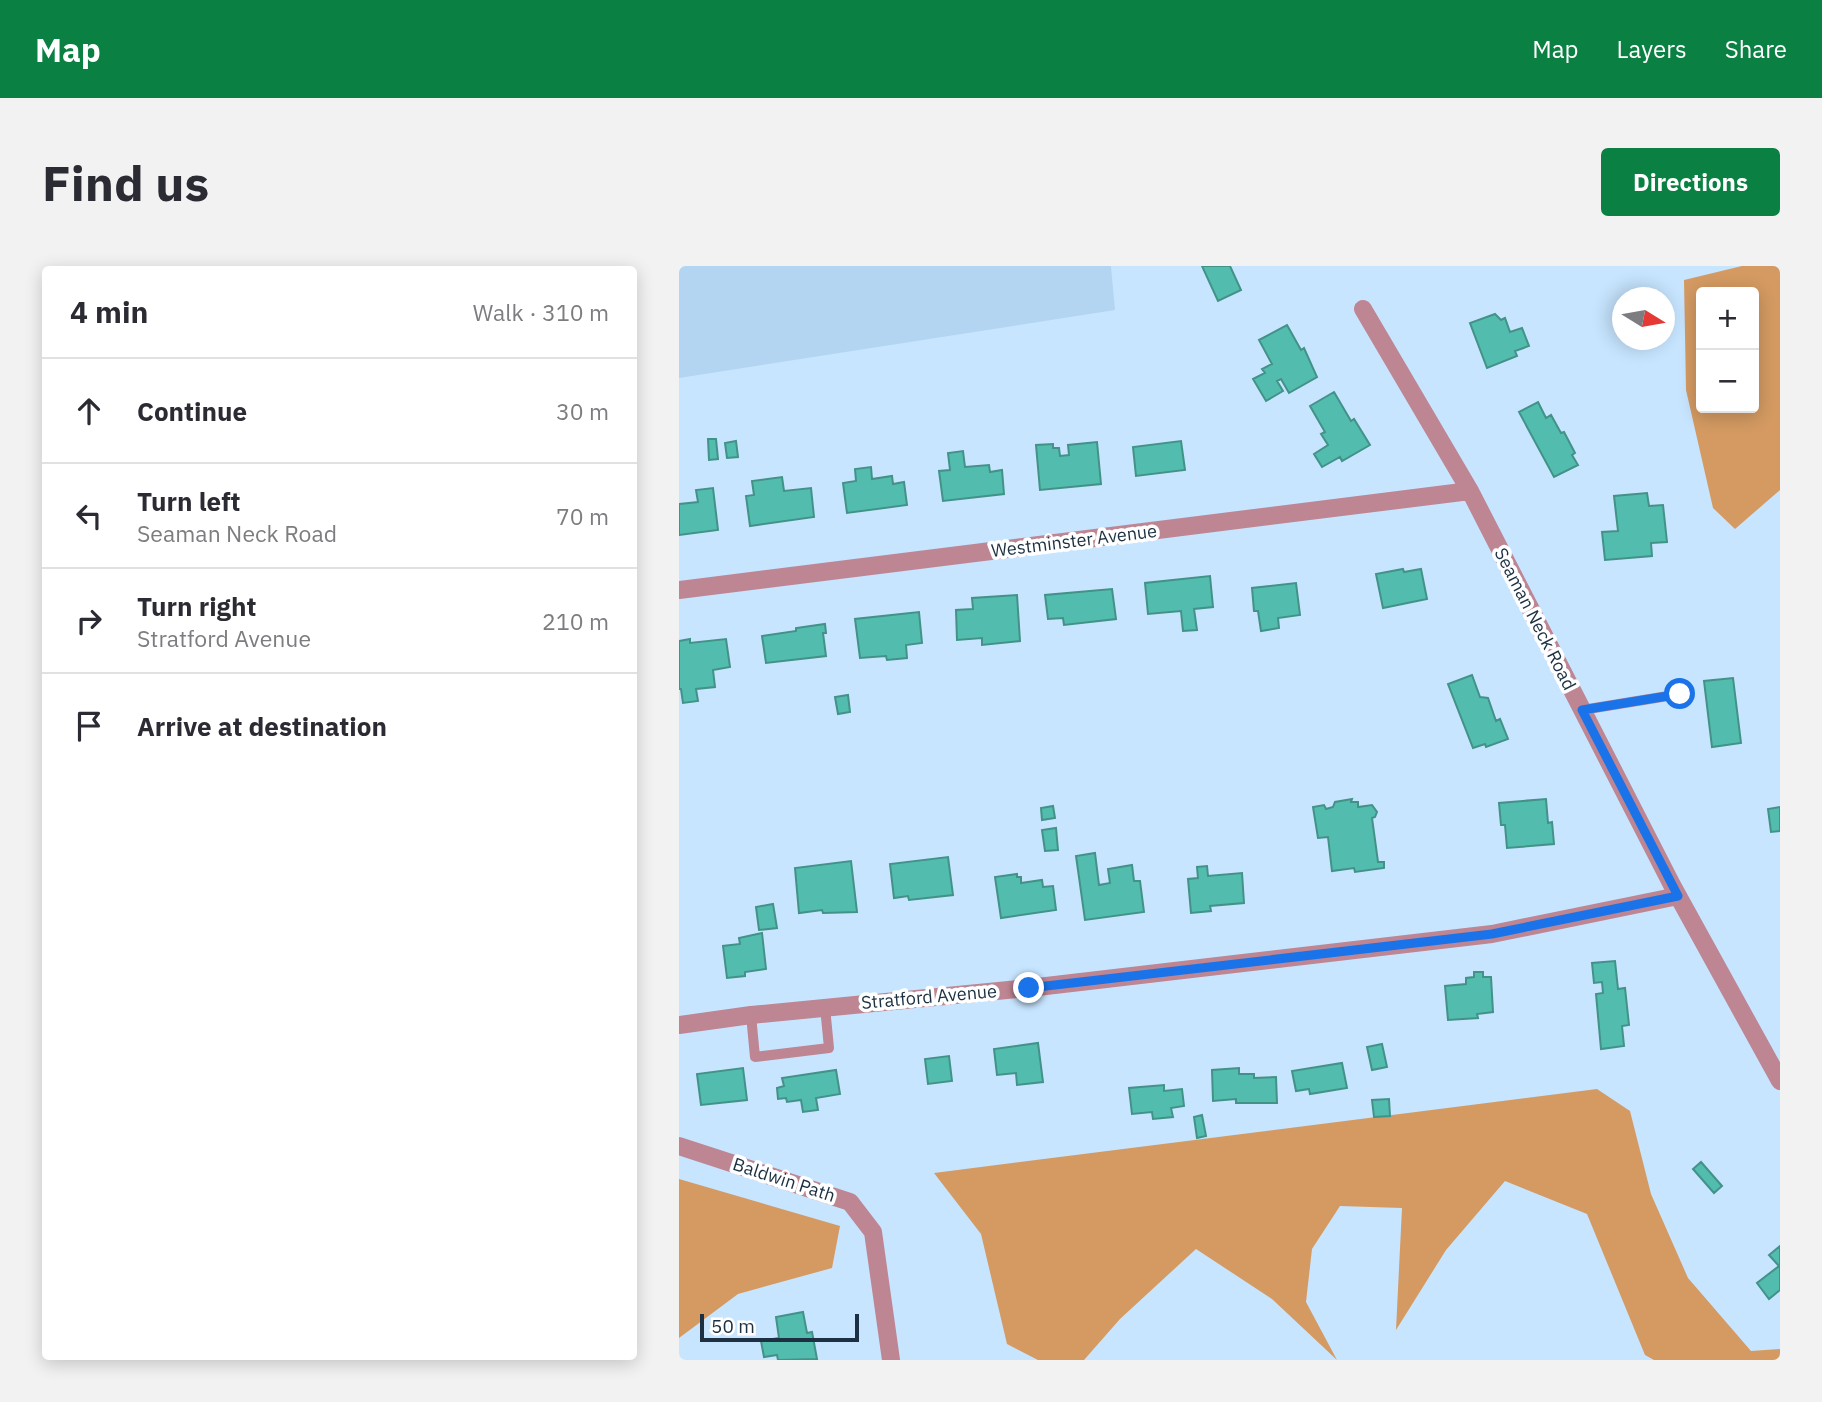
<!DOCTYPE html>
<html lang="en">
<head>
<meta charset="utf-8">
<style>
	body { margin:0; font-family:"IBM Plex Sans",sans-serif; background:#f2f2f3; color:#2b2b33 }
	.controls { position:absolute; right:21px; top:21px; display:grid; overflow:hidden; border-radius:7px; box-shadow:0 4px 18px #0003 }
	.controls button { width:63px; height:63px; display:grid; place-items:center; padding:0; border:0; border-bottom:2px solid #e1e1e2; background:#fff; color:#2b2b33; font:35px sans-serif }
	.compass { position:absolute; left:933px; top:21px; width:63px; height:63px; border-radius:50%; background:#fff; box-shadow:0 4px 18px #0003; rotate:101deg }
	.scale { position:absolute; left:21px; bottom:18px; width:159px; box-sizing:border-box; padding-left:7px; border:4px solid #1c3041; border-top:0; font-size:19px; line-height:24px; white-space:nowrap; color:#1c3041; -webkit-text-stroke:5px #fff; paint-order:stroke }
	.stop { position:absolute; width:21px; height:21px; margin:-16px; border:5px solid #1a73e8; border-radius:50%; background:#fff }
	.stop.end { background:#1a73e8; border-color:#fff; box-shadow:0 2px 7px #0008 }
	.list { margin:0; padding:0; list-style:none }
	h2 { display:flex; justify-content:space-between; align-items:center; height:91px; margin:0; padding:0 28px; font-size:30px }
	h2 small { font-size:23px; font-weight:400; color:#7c7c81 }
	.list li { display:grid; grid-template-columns:46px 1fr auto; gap:21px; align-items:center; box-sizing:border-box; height:105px; padding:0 28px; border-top:2px solid #e1e1e2 }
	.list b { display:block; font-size:26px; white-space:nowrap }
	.list p { margin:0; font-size:23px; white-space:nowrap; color:#7c7c81 }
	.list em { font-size:23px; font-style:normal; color:#7c7c81 }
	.icon { flex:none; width:38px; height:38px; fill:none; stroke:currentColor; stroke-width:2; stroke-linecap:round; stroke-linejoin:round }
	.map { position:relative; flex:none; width:1101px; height:1094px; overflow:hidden; border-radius:7px }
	header { display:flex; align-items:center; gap:42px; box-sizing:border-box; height:98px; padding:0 35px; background:#0b8043; color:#fff }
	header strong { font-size:33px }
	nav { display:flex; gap:38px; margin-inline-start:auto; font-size:24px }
	.intro { display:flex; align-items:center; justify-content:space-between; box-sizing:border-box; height:168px; padding:0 42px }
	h1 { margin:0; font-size:49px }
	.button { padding:18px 32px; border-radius:7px; background:#0b8043; color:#fff; font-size:24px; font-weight:700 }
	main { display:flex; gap:42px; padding:0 42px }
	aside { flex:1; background:#fff; border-radius:7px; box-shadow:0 4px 18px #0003 }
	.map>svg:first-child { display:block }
	.built { fill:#b4d5f1 }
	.forest { fill:#d49a62; fill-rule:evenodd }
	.building { fill:#52bdaf; stroke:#439288; stroke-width:2 }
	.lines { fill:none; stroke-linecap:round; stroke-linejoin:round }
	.service { stroke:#be8592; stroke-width:10 }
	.minor { stroke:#be8592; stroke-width:18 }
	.route { stroke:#1a73e8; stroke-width:9 }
	.labels { text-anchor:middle; stroke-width:7; stroke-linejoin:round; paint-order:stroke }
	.street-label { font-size:18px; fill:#1c3041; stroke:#fff }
</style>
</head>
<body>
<header>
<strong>Map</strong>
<nav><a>Map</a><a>Layers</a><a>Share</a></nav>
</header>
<div class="intro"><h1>Find us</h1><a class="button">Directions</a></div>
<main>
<aside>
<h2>4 min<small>Walk · 310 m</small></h2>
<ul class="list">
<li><svg class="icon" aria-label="ahead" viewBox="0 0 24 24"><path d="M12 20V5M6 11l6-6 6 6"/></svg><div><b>Continue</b></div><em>30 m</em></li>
<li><svg class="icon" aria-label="left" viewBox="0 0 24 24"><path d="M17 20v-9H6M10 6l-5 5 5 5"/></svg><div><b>Turn left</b><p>Seaman Neck Road</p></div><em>70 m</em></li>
<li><svg class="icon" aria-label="right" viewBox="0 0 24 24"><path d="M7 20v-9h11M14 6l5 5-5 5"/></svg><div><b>Turn right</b><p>Stratford Avenue</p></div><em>210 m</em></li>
<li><svg class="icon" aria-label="arrive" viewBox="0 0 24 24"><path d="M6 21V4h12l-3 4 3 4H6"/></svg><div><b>Arrive at destination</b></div></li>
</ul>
</aside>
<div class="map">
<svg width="1101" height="1094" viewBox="0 0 1101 1094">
	<rect width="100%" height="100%" fill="#c7e5ff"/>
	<path class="built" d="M0,0H432L436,44L0,112Z"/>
	<path class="forest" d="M1063,0H1101V224L1056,263L1034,242L1007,124L1005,14ZM1022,26H1075V142H1022Z
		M918,823L951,845L972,928L1009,1012L1072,1085L1101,1083V1094H975L966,1089L908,948L826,915L767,984L717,1064L723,942L661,940L633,983L627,1036L658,1094L593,1033L517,983L441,1053L405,1094H359L328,1078L302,968L255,907Z
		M0,913L161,960L153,1002L59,1028L0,1072Z"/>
	<path class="building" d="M523,0H551L562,24L539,35Z
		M816,48L822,54L826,52L831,66L843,62L850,80L836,85L838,90L808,102L791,57Z
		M608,59L622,84L625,82L638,111L610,127L602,113L598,115L604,125L587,135L574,113L586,107L583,103L593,98L580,74Z
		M655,126L672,155L675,153L691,179L663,195L661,191L643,201L635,188L649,179L642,168L646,166L631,140Z
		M859,136L867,152L872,149L882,167L885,166L896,187L893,189L899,199L875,211L840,146Z
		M29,173H37L39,193L30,194Z
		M57,175L59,191L48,192L46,177Z
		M502,175L506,204L457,210L454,181Z
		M418,176L422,218L361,224L357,179L374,178V182H380L381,190L390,189L389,179Z
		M284,185L286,201L310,199L311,206L323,204L325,228L264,235L260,205L271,204L269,187Z
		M192,201L193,213L213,210L214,218L225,216L228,239L168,247L164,217L177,215L176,203Z
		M103,211L105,225L132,222L135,251L71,260L67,230L75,229L73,215Z
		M34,222L39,264L0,269V238L19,236L17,224Z
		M968,227L970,240L984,239L988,276L972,277L973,290L926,294L923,266L939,265L935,230Z
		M724,303L725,306L742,303L748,333L704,342L697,308Z
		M531,310L534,341L515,343L518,364L504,365L502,345L469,348L466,317Z
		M617,317L621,349L599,352L600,362L582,365L579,345H575L573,322Z
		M433,323L437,353L385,359L384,352L369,353L366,329Z
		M338,329L341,375L303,379V372L278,374L277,344L294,343L293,332Z
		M240,346L243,377L227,379L228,392L208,394L207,390L181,392L176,353Z
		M146,358L147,367H144L147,390L87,397L83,370L117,365V362Z
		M11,373V377L47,373L51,401L34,404L36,421L17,423L19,435L4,437L2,423H0V375Z
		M793,409L801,431L809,432L817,455L821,453L829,473L807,481L806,478L794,482L769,418Z
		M1054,412L1062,477L1033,481L1025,415Z
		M169,429L171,446L159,448L156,431Z
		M673,533L672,536H679V541L693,539L698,546L696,551L693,552L699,596H705V602L676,606L675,602L653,605L649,571L639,572L634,541L645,539L647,543L654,541L656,536Z
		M867,533L869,557L873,556L875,578L828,582L826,559H822L820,537Z
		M374,540L376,552L363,554L362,542Z
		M1101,541V565L1092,566L1089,543Z
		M377,562L379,584L366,585L363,564Z
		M416,587L420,619L431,617L429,603L453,599L455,615H461L465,646L406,654L397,590Z
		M269,591L274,629L230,634L229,630L215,632L211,598Z
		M172,595L178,646L144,647L143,644L120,647L116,602Z
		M528,600L529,610L563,607L565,637L531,640L532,645L512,647L509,613L519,612L518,601Z
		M338,608V611H342V617L363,614L364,621L374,620L377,644L322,652L316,611Z
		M94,638L98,662L80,664L77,641Z
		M83,667L87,703L66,706V710L48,712L44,680L61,678L60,672Z
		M936,695L939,723L946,722L950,759L943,760L945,780L922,783L917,728L924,727L923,716L915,717L913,697Z
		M795,706H804V711H812L814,746L798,748L799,752L769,754L766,720L787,718V712L795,711Z
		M359,777L364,816L338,819L337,807L318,809L315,783Z
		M703,778L708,801L693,804L688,781Z
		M270,790L273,815L249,818L246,793Z
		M663,797L668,822L631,828L630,823L617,825L613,805Z
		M64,802L68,834L22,839L18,808Z
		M560,802V808H575V812L597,811L598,837H557V833L534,835L533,804Z
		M157,804L161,828L137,832L139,844L124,846L122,834L108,836L107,832L99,833L98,822L105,820L103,812Z
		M485,819V825L503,823L505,840L492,842L494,851L474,853L473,846L453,848L450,822Z
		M710,833L711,850L695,851L693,834Z
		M523,849L527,870L518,872L515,851Z
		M1022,896L1043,920L1035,927L1014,903Z
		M1101,980V1024L1090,1033L1078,1017L1100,1000L1090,989Z
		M124,1046L128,1067L133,1066L138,1093L99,1094L98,1089L85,1091L82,1075L100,1072L97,1051Z"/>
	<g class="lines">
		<path class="service" d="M903,444L1001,428
			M72,749L76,791L150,782L146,741"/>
		<path class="minor" d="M684,43L791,225L993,619L1101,815
			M0,324L791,225
			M0,759L72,749L350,722L813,668L999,630
			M0,880L171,936L194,966L212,1094"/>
	</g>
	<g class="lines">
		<path class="route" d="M350,722L813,668L999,630L903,444L1001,428"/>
	</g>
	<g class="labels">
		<g class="street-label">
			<text transform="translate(395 275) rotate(-7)" y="6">Westminster Avenue</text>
			<text transform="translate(856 353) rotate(63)" y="6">Seaman Neck Road</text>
			<text transform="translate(250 731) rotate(-5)" y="6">Stratford Avenue</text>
			<text transform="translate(105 914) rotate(18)" y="6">Baldwin Path</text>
		</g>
	</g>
</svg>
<div class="controls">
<button>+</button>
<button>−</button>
</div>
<svg class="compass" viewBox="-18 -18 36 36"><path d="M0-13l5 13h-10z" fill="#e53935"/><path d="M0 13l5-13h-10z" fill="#7c7c81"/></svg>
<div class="scale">50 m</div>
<div class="stop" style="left:1001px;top:428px"></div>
<div class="stop end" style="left:350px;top:722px"></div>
</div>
</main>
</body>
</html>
